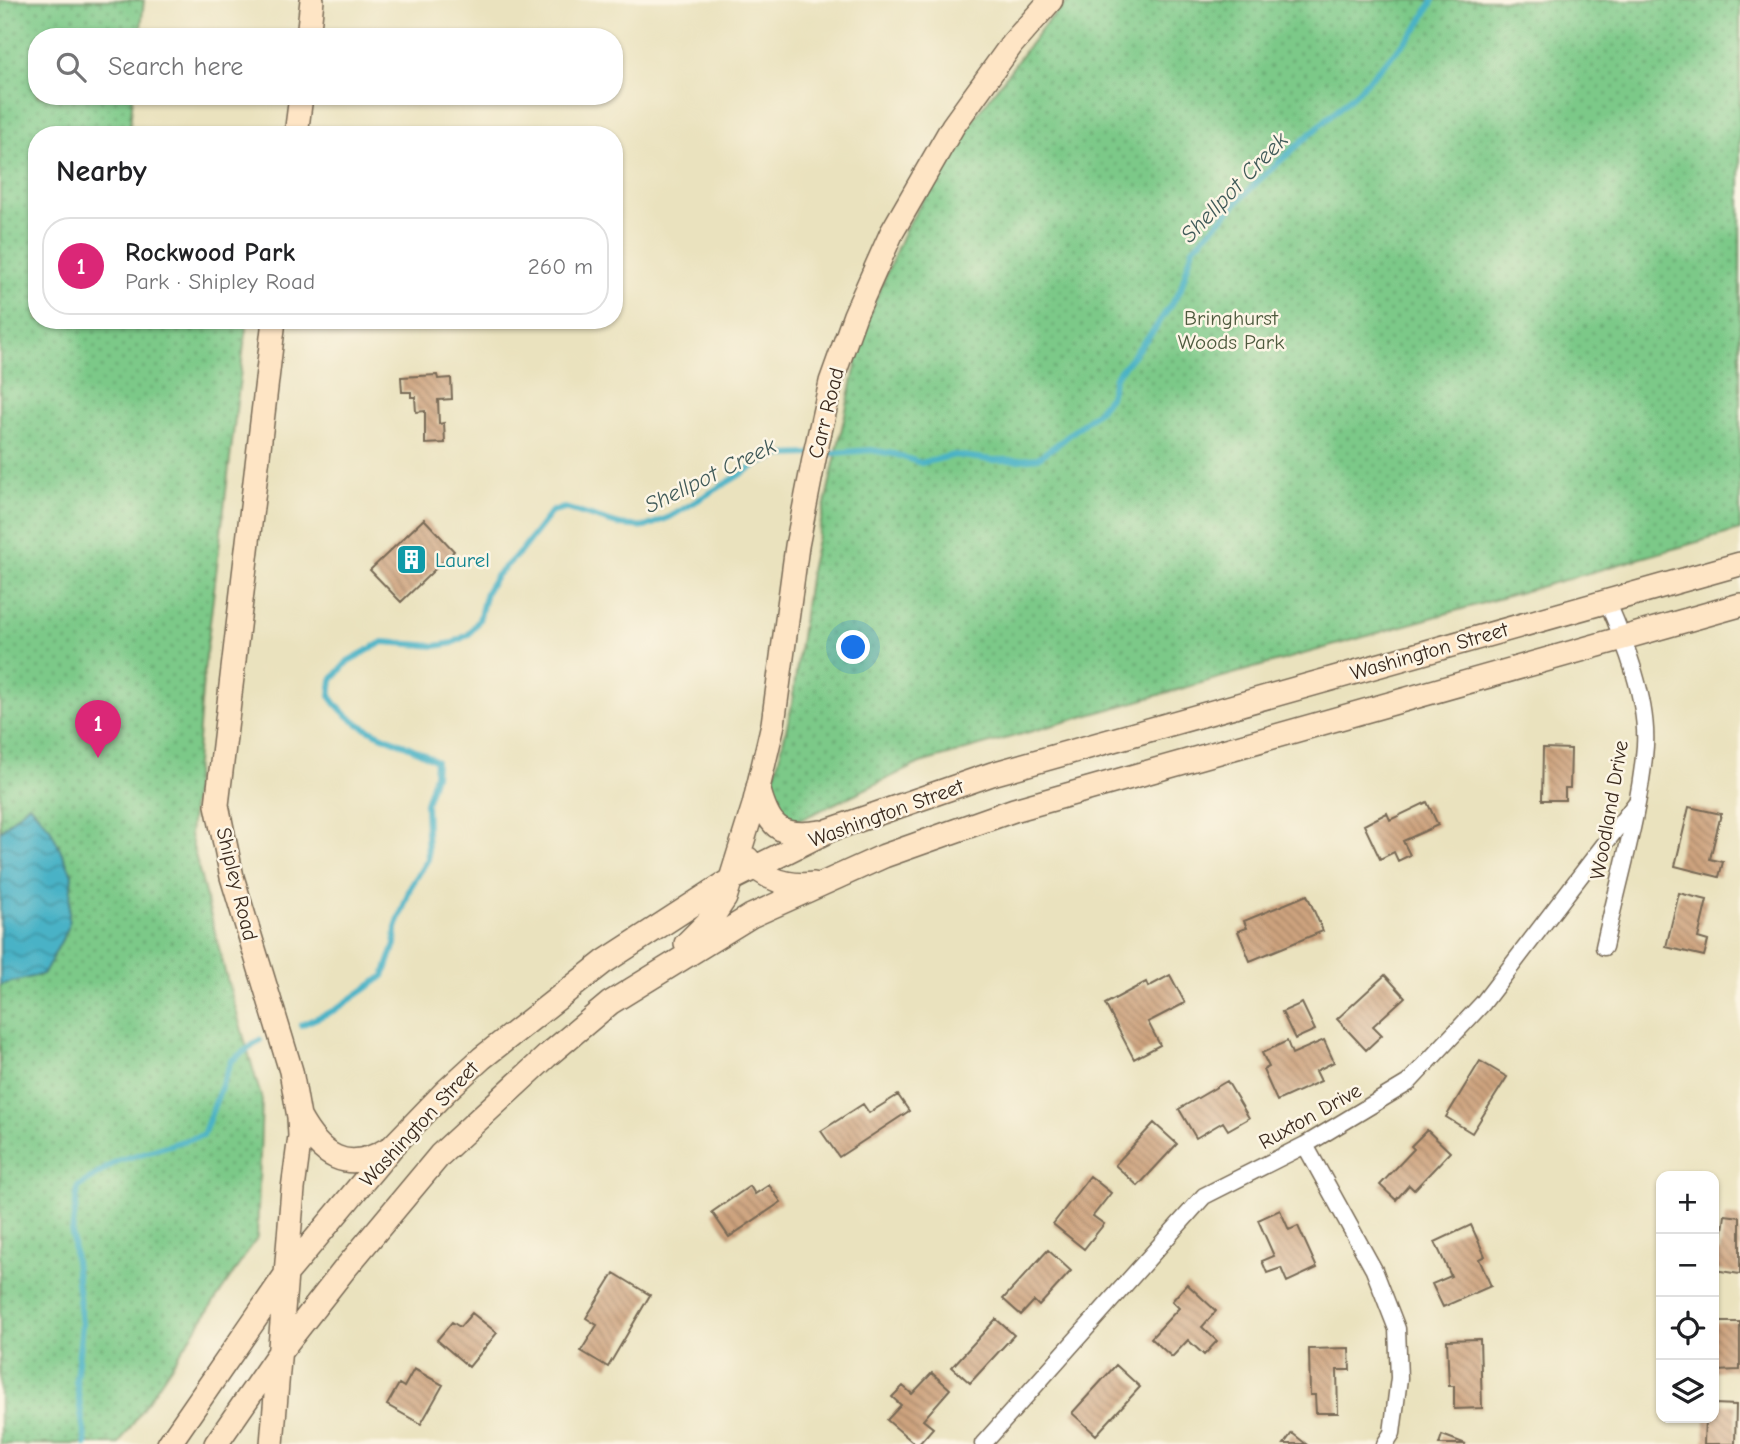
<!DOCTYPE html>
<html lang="en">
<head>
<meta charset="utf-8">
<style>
	body { margin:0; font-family:"Comic Neue",sans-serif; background:#f6f6f6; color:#202124 }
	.controls { position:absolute; right:21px; bottom:21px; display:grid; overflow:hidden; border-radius:14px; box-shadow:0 2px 5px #0004 }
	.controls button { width:63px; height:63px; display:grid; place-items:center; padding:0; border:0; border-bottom:2px solid #e0e0e0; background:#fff; color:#202124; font:35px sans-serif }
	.you { position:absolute; left:854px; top:648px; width:24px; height:24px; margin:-18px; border:5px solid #fff; border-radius:50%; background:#1a73e8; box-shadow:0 0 0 10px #1a73e833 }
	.badge { display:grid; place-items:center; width:46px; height:46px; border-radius:50%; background:#db2777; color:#fff; font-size:23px; font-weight:700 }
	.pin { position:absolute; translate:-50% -58px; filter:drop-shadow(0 2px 4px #0008) }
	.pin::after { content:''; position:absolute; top:37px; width:24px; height:21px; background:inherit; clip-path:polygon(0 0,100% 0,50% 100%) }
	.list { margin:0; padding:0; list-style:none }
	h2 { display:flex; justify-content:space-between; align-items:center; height:91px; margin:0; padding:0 28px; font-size:30px }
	h2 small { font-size:23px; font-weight:400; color:#757577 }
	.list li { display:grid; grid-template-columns:46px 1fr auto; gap:21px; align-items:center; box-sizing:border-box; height:98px; margin:0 14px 14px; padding:0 14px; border:2px solid #e0e0e0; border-radius:28px }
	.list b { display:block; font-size:26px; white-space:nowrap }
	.list p { margin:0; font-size:23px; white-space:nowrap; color:#757577 }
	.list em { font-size:23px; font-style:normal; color:#757577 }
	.icon { flex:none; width:38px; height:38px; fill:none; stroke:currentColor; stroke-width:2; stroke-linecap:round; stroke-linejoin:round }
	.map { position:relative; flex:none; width:1740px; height:1444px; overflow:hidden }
	.search { position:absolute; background:#fff; box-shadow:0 2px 5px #0004; left:28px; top:28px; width:595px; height:77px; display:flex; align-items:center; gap:18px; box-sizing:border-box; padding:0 24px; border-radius:28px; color:#757577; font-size:26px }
	.panel { position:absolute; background:#fff; box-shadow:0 2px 5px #0004; left:28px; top:126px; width:595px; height:203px; border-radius:28px }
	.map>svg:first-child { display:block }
	.park { fill:url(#park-dots); stroke:#5c7a53; stroke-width:2 }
	.water { fill:url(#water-waves); stroke:#426e72; stroke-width:2 }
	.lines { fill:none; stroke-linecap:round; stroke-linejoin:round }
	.stream { stroke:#48b2c6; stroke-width:6 }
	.building { fill:url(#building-back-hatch) }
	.street-casing { stroke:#786a56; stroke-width:19 }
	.secondary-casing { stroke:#786a56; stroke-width:26 }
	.street { stroke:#fff; stroke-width:16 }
	.secondary { stroke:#fee5c5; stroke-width:23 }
	.labels { text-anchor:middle; stroke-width:5; stroke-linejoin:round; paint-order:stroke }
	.park-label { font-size:21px; fill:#4e5a3e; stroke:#fcf5e5 }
	.street-label { font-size:21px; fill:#3b2a1e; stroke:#fcf5e5 }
	.culture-label { font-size:21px; fill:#0d838f; stroke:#fcf5e5; text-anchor:start }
	.water-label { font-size:23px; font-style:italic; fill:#405a59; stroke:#fcf5e5 }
</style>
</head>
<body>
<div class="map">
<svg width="1740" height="1444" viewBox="0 0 1740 1444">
	<defs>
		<pattern id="park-dots" width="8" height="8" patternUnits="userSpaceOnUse" patternTransform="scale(1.75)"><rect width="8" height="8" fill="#7cc988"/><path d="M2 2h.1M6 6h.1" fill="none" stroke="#67a36f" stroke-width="1.8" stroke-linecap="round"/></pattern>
		<pattern id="water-waves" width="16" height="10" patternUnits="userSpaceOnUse" patternTransform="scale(1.75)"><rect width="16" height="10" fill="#48b2c6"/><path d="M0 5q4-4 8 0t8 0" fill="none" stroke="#3d91a0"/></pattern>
		<pattern id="building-back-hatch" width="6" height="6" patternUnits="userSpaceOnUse" patternTransform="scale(1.75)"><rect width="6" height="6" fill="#cda37e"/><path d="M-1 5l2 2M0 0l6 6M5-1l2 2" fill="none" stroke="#a88567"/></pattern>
	</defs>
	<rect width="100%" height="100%" fill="#fcf5e5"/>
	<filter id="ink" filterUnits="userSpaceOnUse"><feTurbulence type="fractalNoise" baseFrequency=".0143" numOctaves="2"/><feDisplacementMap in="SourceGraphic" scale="14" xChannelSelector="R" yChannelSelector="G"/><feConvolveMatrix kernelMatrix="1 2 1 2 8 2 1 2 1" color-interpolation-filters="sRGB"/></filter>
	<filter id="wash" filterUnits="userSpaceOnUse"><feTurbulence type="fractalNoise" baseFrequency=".00686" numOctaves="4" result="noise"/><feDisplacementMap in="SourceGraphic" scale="28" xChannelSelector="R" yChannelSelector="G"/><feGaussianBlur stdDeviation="1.57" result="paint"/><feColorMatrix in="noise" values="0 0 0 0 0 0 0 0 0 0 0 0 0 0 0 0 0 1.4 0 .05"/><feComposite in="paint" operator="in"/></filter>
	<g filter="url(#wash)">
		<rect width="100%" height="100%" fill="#eae2be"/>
		<path class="park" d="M0,0H144L140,37H37V96H133L129,135H37V320H247L203,680L190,835L225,972L262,1100L257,1238L119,1444H0Z
			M1069,0H1740V530L920,763L802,819L789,821L778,813L772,787L791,710L810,571L865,325L904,232L963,133L1046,23Z"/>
		<path class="water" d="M29,804L50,828L72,874L68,928L44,974L0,985V831Z"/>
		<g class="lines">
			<path class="stream" d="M821,454L871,450L894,454L921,463L955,455L991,460H1018L1038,458L1062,441L1097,412L1110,396L1115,377L1154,330L1180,291L1193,248L1259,180L1358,91L1417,29L1433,0
				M301,1025L335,1010L384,976L395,944L396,928L410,888L428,859L426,803L435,775L436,761C399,737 355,735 330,696L332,680L348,661L383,642L436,646L453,643L469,634L479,620L486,592L496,576L521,551L552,511L565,508L620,525L645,527L670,517L756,465L780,455L810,454
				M86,1444L76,1380L82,1325L72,1234L78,1187L117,1161L203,1135L231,1061L260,1040"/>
		</g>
		<g id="blocks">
			<path class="building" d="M437,375L438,379L451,378L452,399L438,400L439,424L444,423L445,443L425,444V411L416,412L415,397H411V392H402L401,377Z
				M424,519L454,551L401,602L370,570Z
				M1543,748L1571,749L1570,788H1565V800H1542Z
				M1427,802L1438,825L1403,841L1410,855L1398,861L1394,852L1380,859L1364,825L1387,813L1390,820Z
				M1689,807L1721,814L1710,859L1723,862L1719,877L1675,866Z
				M1679,893L1707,900L1698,938L1708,941L1704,956L1666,947Z
				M1307,895L1323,931L1250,961L1238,931L1247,928L1244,921Z
				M1170,975L1185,1003L1148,1022L1160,1045L1134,1059L1105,1004L1146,982L1148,987Z
				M1385,975L1405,997L1373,1026L1382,1035L1366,1050L1337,1019Z
				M1302,1003L1315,1030L1295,1039L1282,1012Z
				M1324,1040L1334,1062L1316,1071L1321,1081L1277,1101L1263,1070L1269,1067L1262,1053L1287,1041L1292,1054Z
				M1480,1061L1507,1077L1472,1133L1446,1117Z
				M1227,1081L1249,1118L1228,1130L1223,1122L1196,1138L1179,1109Z
				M898,1095L909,1111L839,1157L821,1131L863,1104L869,1113Z
				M1154,1123L1177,1144L1138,1186L1115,1165Z
				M1427,1130L1450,1152L1414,1190L1409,1185L1396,1200L1380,1185L1414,1149L1411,1146Z
				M1090,1176L1111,1193L1093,1216L1104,1224L1084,1249L1053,1224Z
				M769,1185L781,1202L729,1237L712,1212L750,1186L755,1194Z
				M1280,1210L1289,1230L1298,1226L1317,1268L1287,1282L1281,1268L1267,1273L1262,1261L1274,1256L1258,1220Z
				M1725,1215L1740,1217V1274L1714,1270V1251L1720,1252Z
				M1471,1225L1485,1256L1479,1259L1491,1286L1443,1307L1432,1284L1451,1276L1435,1242Z
				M1048,1250L1071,1271L1039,1306L1034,1301L1021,1315L1003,1299Z
				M614,1273L650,1295L608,1367L581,1351L597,1325L586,1318Z
				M1187,1284L1216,1311L1202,1327L1217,1341L1204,1355L1188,1340L1172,1357L1151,1338L1179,1308L1172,1301Z
				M472,1313L497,1333L469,1367L437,1340L452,1322L460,1327Z
				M996,1319L1014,1335L970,1383L952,1367Z
				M1714,1322H1740V1370L1714,1371Z
				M1480,1339L1482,1408L1454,1409V1386H1449L1447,1340Z
				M1349,1348L1350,1370H1337L1338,1413H1316L1315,1395H1310L1309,1349Z
				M1116,1365L1140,1387L1096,1435L1072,1413Z
				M414,1369L443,1385L421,1424L387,1405L399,1384L404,1387Z
				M932,1373L950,1389L923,1420L933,1428L919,1444H915L887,1420L901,1405L892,1397L903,1386L912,1394Z
				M1714,1404L1736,1405L1735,1444H1704L1705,1418H1714Z
				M1292,1433L1306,1444H1284Z
				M1442,1435L1466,1444H1439Z"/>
		</g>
	</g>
	<g filter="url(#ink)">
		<use href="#blocks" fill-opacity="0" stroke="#786a56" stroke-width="2"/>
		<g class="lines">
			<defs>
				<path id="street" d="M1604,947C1618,883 1640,811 1645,746C1648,700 1625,642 1607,601
					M1305,1145L1374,1270L1397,1329L1399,1378L1392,1433L1385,1444
					M983,1444L1204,1196L1305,1145L1408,1083L1483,1003L1636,803"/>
				<path id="secondary" d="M308,37L312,0
					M296,135L301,96
					M758,787C768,825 778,839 820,832
					M748,859C764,879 788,887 814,884
					M686,944L711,919L725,898L754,805L773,724L797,546L815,454L831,382L855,315L892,232L953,126L1012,44L1051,0
					M299,1117C320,1155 346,1175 388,1149
					M169,1444L287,1273L393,1146L446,1091L482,1058L604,962L732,879L830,830L992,774L1740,564
					M216,1444L279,1353L344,1270L440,1155L547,1056L610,1003L751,916L884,856L1014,810L1740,605
					M272,1444L293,1189L300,1136L299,1117L291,1071L232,877L217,805L274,320"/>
			</defs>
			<use href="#street" class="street-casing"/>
			<use href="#secondary" class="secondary-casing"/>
			<use href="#street" class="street"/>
			<use href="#secondary" class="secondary"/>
		</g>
	</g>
	<defs>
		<symbol id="building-square" viewBox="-11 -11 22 22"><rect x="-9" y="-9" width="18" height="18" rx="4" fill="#0f9aa8" stroke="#fcf5e5"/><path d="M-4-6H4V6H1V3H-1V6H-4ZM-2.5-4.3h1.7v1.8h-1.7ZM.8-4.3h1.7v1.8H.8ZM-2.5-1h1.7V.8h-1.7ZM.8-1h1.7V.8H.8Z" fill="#fff"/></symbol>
	</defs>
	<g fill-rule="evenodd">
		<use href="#building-square" x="394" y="542" width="35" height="35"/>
	</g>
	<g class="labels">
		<g class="park-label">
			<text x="1231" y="325">Bringhurst<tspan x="1231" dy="24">Woods Park</tspan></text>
		</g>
		<g class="street-label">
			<text transform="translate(826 413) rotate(-76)" y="7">Carr Road</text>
			<text transform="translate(1429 651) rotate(-16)" y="7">Washington Street</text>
			<text transform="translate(1609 810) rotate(-80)" y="7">Woodland Drive</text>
			<text transform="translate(886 813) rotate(-20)" y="7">Washington Street</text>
			<text transform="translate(237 884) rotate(76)" y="7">Shipley Road</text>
			<text transform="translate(1310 1116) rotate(-29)" y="7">Ruxton Drive</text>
			<text transform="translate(419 1124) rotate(-47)" y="7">Washington Street</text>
		</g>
		<g class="culture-label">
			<text x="435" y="567">Laurel</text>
		</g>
		<g class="water-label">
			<text transform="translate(1234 187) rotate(-46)" y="8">Shellpot Creek</text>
			<text transform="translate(710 475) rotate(-26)" y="8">Shellpot Creek</text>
		</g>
	</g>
</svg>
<div class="controls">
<button>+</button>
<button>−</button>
<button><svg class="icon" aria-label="locate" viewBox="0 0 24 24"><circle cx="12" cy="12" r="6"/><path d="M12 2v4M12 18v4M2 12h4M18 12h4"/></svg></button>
<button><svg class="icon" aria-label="layers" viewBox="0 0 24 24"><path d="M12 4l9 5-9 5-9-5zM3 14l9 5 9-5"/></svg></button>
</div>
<div class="you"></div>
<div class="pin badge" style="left:98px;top:758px">1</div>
<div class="search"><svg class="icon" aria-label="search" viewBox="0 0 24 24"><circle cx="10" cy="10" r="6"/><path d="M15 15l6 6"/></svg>Search here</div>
<section class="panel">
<h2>Nearby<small></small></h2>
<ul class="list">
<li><span class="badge">1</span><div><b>Rockwood Park</b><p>Park · Shipley Road</p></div><em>260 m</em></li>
</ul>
</section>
</div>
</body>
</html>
